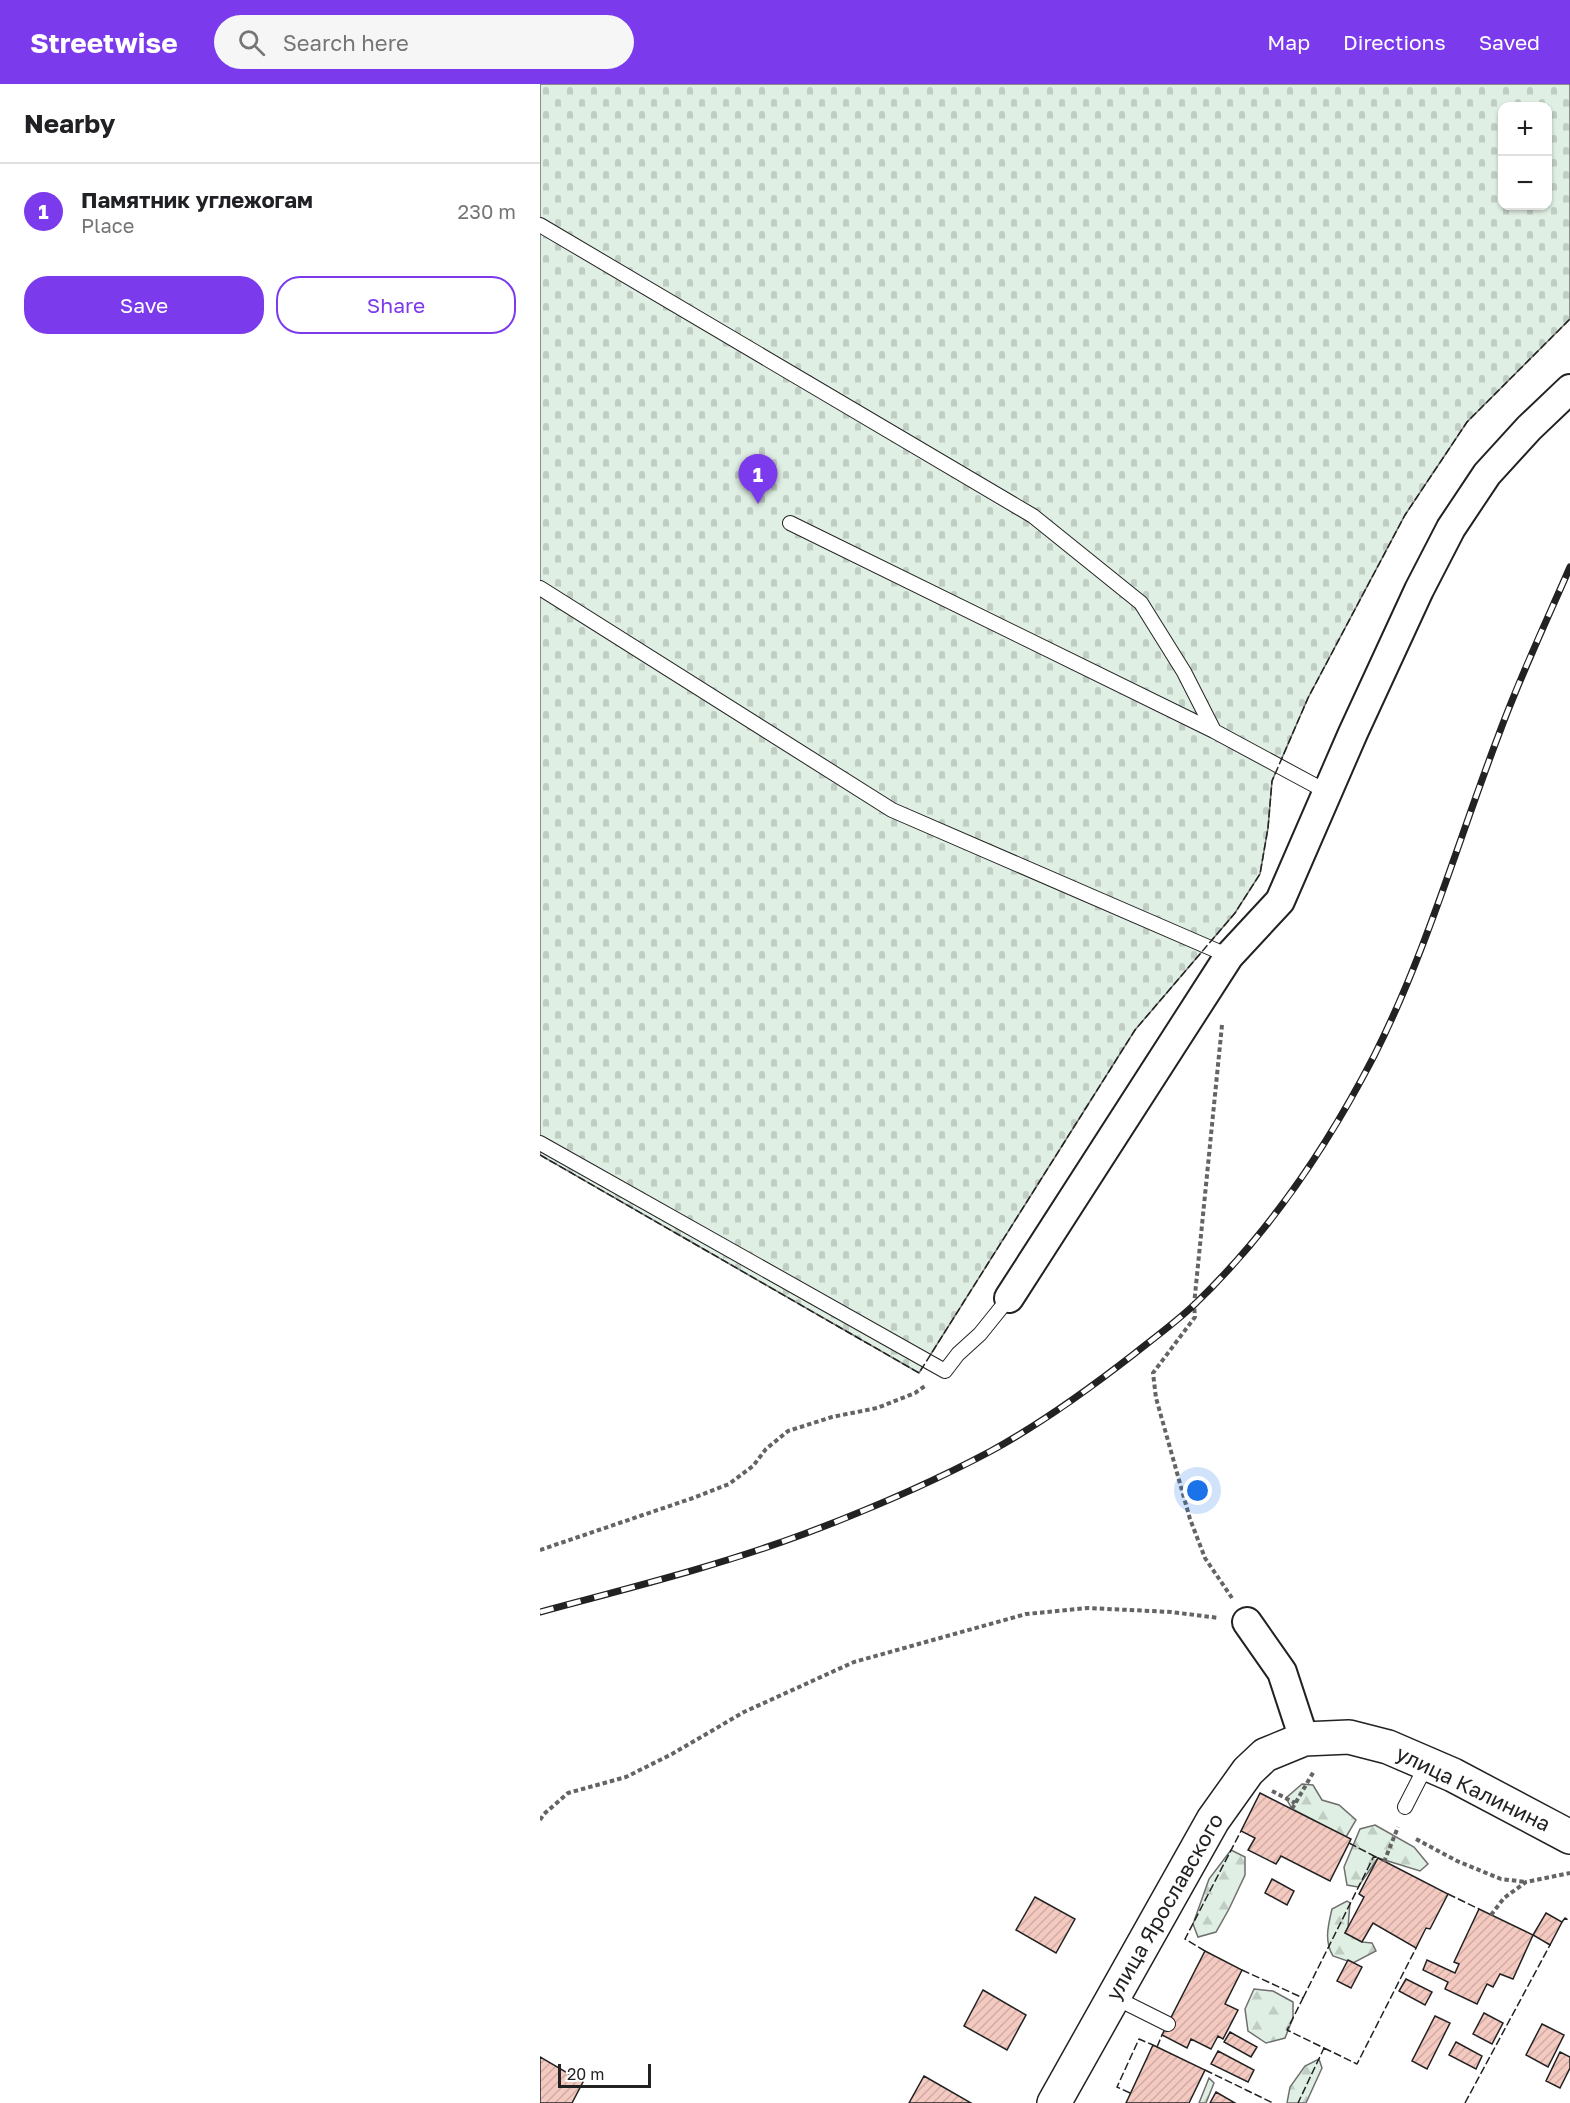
<!DOCTYPE html>
<html lang="en">
<head>
<meta charset="utf-8">
<style>
	body { margin:0; font-family:"Golos Text",sans-serif; background:#f6f6f6; color:#202124 }
	.controls { position:absolute; right:18px; top:18px; display:grid; overflow:hidden; border-radius:12px; box-shadow:0 2px 4px #0004 }
	.controls button { width:54px; height:54px; display:grid; place-items:center; padding:0; border:0; border-bottom:2px solid #e0e0e0; background:#fff; color:#202124; font:30px sans-serif }
	.scale { position:absolute; left:18px; bottom:15px; width:93px; box-sizing:border-box; padding-left:6px; border:3px solid #222; border-top:0; font-size:16px; line-height:21px; white-space:nowrap; color:#222; -webkit-text-stroke:4px #fff; paint-order:stroke }
	.you { position:absolute; left:658px; top:1407px; width:21px; height:21px; margin:-15px; border:4px solid #fff; border-radius:50%; background:#1a73e8; box-shadow:0 0 0 9px #1a73e833 }
	.badge { display:grid; place-items:center; width:39px; height:39px; border-radius:50%; background:#7c3aed; color:#fff; font-size:20px; font-weight:700 }
	.pin { position:absolute; translate:-50% -50px; filter:drop-shadow(0 2px 3px #0008) }
	.pin::after { content:''; position:absolute; top:32px; width:21px; height:18px; background:inherit; clip-path:polygon(0 0,100% 0,50% 100%) }
	.list { margin:0; padding:0; list-style:none }
	h2 { display:flex; justify-content:space-between; align-items:center; height:78px; margin:0; padding:0 24px; font-size:26px }
	h2 small { font-size:20px; font-weight:400; color:#757577 }
	.list li { display:grid; grid-template-columns:39px 1fr auto; gap:18px; align-items:center; box-sizing:border-box; height:96px; padding:0 24px; border-top:2px solid #e0e0e0 }
	.list b { display:block; font-size:22px; white-space:nowrap }
	.list p { margin:0; font-size:20px; white-space:nowrap; color:#757577 }
	.list em { font-size:20px; font-style:normal; color:#757577 }
	.actions { display:flex; gap:12px; padding:18px 24px }
	.actions a { flex:1; padding:14px 0; border:2px solid #7c3aed; border-radius:24px; text-align:center; font-size:21px; color:#7c3aed }
	.actions .main { background:#7c3aed; color:#fff }
	.icon { flex:none; width:33px; height:33px; fill:none; stroke:currentColor; stroke-width:2; stroke-linecap:round; stroke-linejoin:round }
	.map { position:relative; flex:none; width:1030px; height:2019px; overflow:hidden }
	header { display:flex; align-items:center; gap:36px; box-sizing:border-box; height:84px; padding:0 30px; background:#7c3aed; color:#fff }
	header strong { font-size:28px }
	nav { display:flex; gap:33px; margin-inline-start:auto; font-size:21px }
	.search { width:420px; height:54px; background:#f6f6f6; display:flex; align-items:center; gap:15px; box-sizing:border-box; padding:0 21px; border-radius:33px; color:#757577; font-size:22px }
	main { display:flex }
	aside { flex:1; background:#fff }
	.map>svg:first-child { display:block }
	.forest { fill:url(#forest-firs); stroke:#6f6f6f; stroke-width:1.5 }
	.cemetery { fill:url(#cemetery-stones); stroke:#6f6f6f; stroke-width:1.5; fill-rule:evenodd }
	.building { fill:url(#building-hatch); stroke:#222; stroke-width:1.5 }
	.lines { fill:none; stroke-linecap:round; stroke-linejoin:round }
	.lane-casing { stroke:#222; stroke-width:16 }
	.street-casing { stroke:#222; stroke-width:32 }
	.secondary-casing { stroke:#222; stroke-width:36 }
	.path { stroke:#646464; stroke-width:4; stroke-dasharray:4.5 3; stroke-linecap:butt }
	.lane { stroke:#fff; stroke-width:14 }
	.street { stroke:#fff; stroke-width:28 }
	.secondary { stroke:#fff; stroke-width:33 }
	.rail-casing { stroke:#222; stroke-width:7 }
	.rail { stroke:#fff; stroke-width:4.5; stroke-dasharray:14; stroke-linecap:butt }
	.fence { stroke:#222; stroke-width:1.5; stroke-dasharray:8 3; stroke-linecap:butt }
	.labels { text-anchor:middle; stroke-width:4.5; stroke-linejoin:round; paint-order:stroke }
	.street-label { font-size:21px; fill:#222; stroke:#fff }
</style>
</head>
<body>
<header>
<strong>Streetwise</strong>
<div class="search"><svg class="icon" aria-label="search" viewBox="0 0 24 24"><circle cx="10" cy="10" r="6"/><path d="M15 15l6 6"/></svg>Search here</div>
<nav><a>Map</a><a>Directions</a><a>Saved</a></nav>
</header>
<main>
<aside>
<h2>Nearby<small></small></h2>
<ul class="list">
<li><span class="badge">1</span><div><b>Памятник углежогам</b><p>Place</p></div><em>230 m</em></li>
</ul>
<div class="actions"><a class="main">Save</a><a>Share</a></div>
</aside>
<div class="map">
<svg width="1030" height="2019" viewBox="0 0 1030 2019">
	<defs>
		<pattern id="forest-firs" width="22" height="20" patternUnits="userSpaceOnUse" patternTransform="scale(1.5)"><rect width="22" height="20" fill="#e0efe3"/><path d="M5 1l3.5 6h-7zM16 11l3.5 6h-7z" fill="#c0cdc2"/></pattern>
		<pattern id="cemetery-stones" width="16" height="16" patternUnits="userSpaceOnUse" patternTransform="scale(1.5)"><rect width="16" height="16" fill="#e0efe3"/><path d="M2 7V4a2 2 0 0 1 4 0v3zM10 15v-3a2 2 0 0 1 4 0v3z" fill="#c0cdc2"/></pattern>
		<pattern id="building-hatch" width="6" height="6" patternUnits="userSpaceOnUse" patternTransform="scale(1.5)"><rect width="6" height="6" fill="#f3c9c0"/><path d="M-1 1l2-2M0 6l6-6M5 7l2-2" fill="none" stroke="#d0aca5"/></pattern>
	</defs>
	<rect width="100%" height="100%" fill="#fff"/>
	<path class="forest" d="M762,1700L773,1701L782,1716L799,1721L816,1736L806,1753L752,1725L746,1714Z
		M835,1741L874,1763L888,1780L880,1787L838,1774L818,1803L807,1801L804,1783L820,1745Z
		M691,1766L705,1773V1791L689,1825L676,1848L658,1853L653,1840L669,1795Z
		M807,1817L810,1819L808,1843L805,1849L822,1858L832,1859L836,1867L813,1879L793,1872C784,1857 788,1842 792,1825Z
		M714,1905L733,1907L753,1918V1934L745,1954L726,1959L708,1947L705,1925Z
		M779,1975L782,1984L766,2019H747L750,2003L765,1982Z
		M669,1994L674,1999L666,2019H659Z"/>
	<path class="cemetery" d="M0,0H1030V235L927,338L865,431L768,614L732,697L728,744L720,790L695,829L595,946L379,1289L0,1071ZM963,22H1008V122H963Z"/>
	<path class="building" d="M720,1709L811,1755L790,1797L741,1772L736,1780L708,1766L715,1754L701,1747Z
		M838,1774L908,1810L890,1845L886,1844L876,1864L833,1839L822,1858L805,1849L824,1813L819,1810Z
		M732,1795L754,1807L747,1821L725,1809Z
		M495,1813L535,1835L516,1869L476,1846Z
		M939,1825L993,1851L973,1895L960,1890L953,1903L947,1900L937,1920L905,1905L908,1898L883,1886L887,1876L915,1889L919,1880L914,1878Z
		M1006,1829L1022,1838L1010,1861L993,1851Z
		M665,1867L702,1886L685,1920L698,1926L683,1955L678,1952L671,1965L651,1955L647,1964L622,1951Z
		M808,1876L822,1883L811,1904L797,1897Z
		M866,1895L892,1908L885,1921L859,1907Z
		M443,1906L486,1931L467,1966L424,1942Z
		M944,1929L963,1939L952,1960L933,1950Z
		M895,1932L910,1939L887,1985L872,1977Z
		M1002,1940L1024,1951L1008,1983L986,1971Z
		M690,1948L717,1963L711,1973L684,1958Z
		M916,1958L942,1972L936,1985L909,1971Z
		M613,1961L665,1986L649,2019H586Z
		M678,1967L714,1986L708,1998L671,1980Z
		M1020,1968L1030,1973V1984L1020,2004L1006,1997Z
		M0,1973L43,1998L32,2019H0Z
		M384,1992L431,2019H369Z
		M676,2008L695,2019H670Z"/>
	<g class="lines">
		<defs>
			<path id="lane" d="M0,141L493,432L601,519L644,588L674,647
				M250,439L674,647L789,709
				M0,504L352,726L689,872
				M0,1059L405,1287L418,1270L440,1250L469,1214
				M865,1723L887,1680
				M574,1913L628,1940"/>
			<path id="street" d="M469,1214L689,872L740,817L813,649L879,506L911,444L947,390L989,344L1030,305
				M707,1538L742,1588L764,1655"/>
			<path id="secondary" d="M514,2019L673,1736L708,1687L725,1671L764,1655L809,1653L848,1663L913,1691L1030,1753"/>
		</defs>
		<use href="#lane" class="lane-casing"/>
		<use href="#street" class="street-casing"/>
		<use href="#secondary" class="secondary-casing"/>
		<path class="path" d="M682,941L654,1221L655,1233L613,1289L616,1314L650,1435L665,1474L692,1514
			M0,1466L153,1414L189,1400L213,1382L226,1365L248,1347L292,1333L337,1324L375,1309L385,1302
			M732,1707L755,1719
			M752,1725L774,1687
			M0,1736L4,1730L28,1709L86,1693L132,1670L204,1628L314,1578L486,1530L548,1524L631,1528L679,1534
			M876,1755L917,1777L961,1795L986,1798
			M844,1778L858,1743
			M951,1831L964,1814L986,1798L1030,1789"/>
		<use href="#lane" class="lane"/>
		<use href="#street" class="street"/>
		<use href="#secondary" class="secondary"/>
		<defs>
			<path id="rail" d="M0,1528C89,1504 178,1482 264,1450C328,1426 391,1399 451,1367C502,1339 549,1305 594,1270C614,1254 636,1238 655,1220C729,1149 787,1063 834,972C886,869 918,757 959,650C980,593 1006,538 1030,483"/>
		</defs>
		<use href="#rail" class="rail-casing"/>
		<use href="#rail" class="rail"/>
		<path class="fence" d="M0,1071L379,1289L595,946L695,829L720,790L728,744L732,697L768,614L865,431L927,338L1030,235
			M809,1759L834,1772
			M908,1810L939,1825
			M1022,1838L1025,1834L1030,1837
			M665,1867L645,1855L701,1747
			M702,1886L763,1914L747,1946L784,1964L758,2019
			M763,1914L834,1772L838,1774
			M617,1963L622,1951
			M784,1964L817,1980L876,1864
			M665,1986L733,2019
			M590,2009L577,2003L599,1955L613,1961
			M925,2019L1010,1861L1007,1859"/>
	</g>
	<g class="labels">
		<g class="street-label">
			<text transform="translate(933 1705) rotate(26)" y="7">улица Калинина</text>
			<text transform="translate(625 1823) rotate(-60)" y="7">улица Ярославского</text>
		</g>
	</g>
</svg>
<div class="controls">
<button>+</button>
<button>−</button>
</div>
<div class="scale">20 m</div>
<div class="you"></div>
<div class="pin badge" style="left:218px;top:420px">1</div>
</div>
</main>
</body>
</html>
